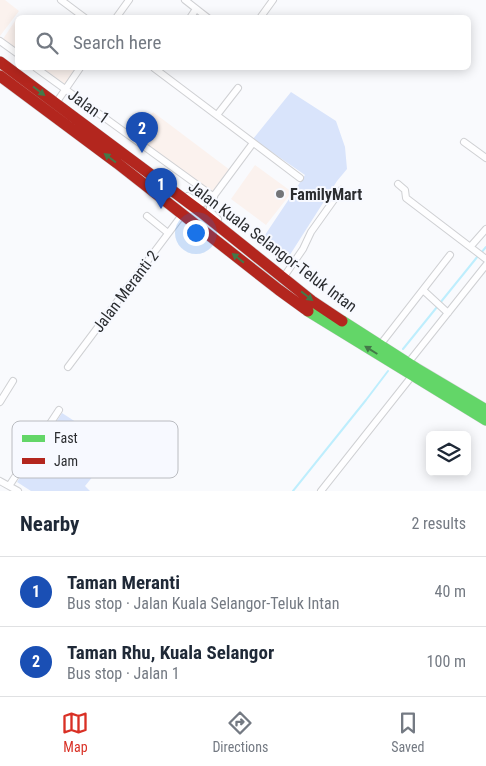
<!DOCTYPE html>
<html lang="en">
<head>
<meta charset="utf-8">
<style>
	body { margin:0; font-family:"Roboto Condensed",sans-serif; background:#f2f2f3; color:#1f2937 }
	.controls { position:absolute; right:15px; bottom:15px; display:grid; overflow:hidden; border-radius:8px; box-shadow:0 2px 12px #0003 }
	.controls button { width:45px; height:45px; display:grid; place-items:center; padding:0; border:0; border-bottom:1px solid #e0e1e3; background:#fff; color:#1f2937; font:25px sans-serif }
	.you { position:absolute; left:195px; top:232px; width:18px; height:18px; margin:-12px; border:4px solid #fff; border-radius:50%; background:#1a73e8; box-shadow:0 0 0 8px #1a73e833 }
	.badge { display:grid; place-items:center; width:32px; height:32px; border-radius:50%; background:#d93025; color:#fff; font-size:16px; font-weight:700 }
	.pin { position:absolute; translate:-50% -41px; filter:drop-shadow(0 1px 2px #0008) }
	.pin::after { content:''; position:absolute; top:26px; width:18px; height:15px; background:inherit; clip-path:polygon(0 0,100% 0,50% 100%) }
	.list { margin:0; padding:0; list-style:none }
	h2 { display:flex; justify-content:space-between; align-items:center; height:65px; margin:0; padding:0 20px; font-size:21px }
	h2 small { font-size:16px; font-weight:400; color:#747a83 }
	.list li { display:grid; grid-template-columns:32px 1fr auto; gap:15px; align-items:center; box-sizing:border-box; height:70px; padding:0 20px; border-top:1px solid #e0e1e3 }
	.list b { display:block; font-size:19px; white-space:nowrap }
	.list p { margin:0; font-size:16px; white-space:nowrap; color:#747a83 }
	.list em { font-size:16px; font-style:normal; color:#747a83 }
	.icon { flex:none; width:28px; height:28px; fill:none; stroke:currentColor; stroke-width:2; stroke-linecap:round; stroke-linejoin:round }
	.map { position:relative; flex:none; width:486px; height:491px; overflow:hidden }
	.search { position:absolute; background:#fff; box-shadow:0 2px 12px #0003; left:15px; right:15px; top:15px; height:55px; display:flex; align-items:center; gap:12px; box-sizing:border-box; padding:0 18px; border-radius:8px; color:#747a83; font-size:19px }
	.sheet { height:205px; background:#fff }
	nav { display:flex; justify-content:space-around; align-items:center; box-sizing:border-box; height:70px; border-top:1px solid #e0e1e3; background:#fff; font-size:14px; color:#747a83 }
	nav a { display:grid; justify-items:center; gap:2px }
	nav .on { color:#d93025 }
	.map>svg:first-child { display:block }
	.commercial { fill:#fbf2ee }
	.green { fill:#d9e4fb }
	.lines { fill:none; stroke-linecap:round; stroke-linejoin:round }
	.stream { stroke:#beeefd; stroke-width:2 }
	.street-casing { stroke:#cfd0d3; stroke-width:8 }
	.fast-casing { stroke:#cfd0d3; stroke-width:12 }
	.jam-casing { stroke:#cfd0d3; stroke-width:12 }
	.street { stroke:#fefeff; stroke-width:6 }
	.fast { stroke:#63d668; stroke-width:11 }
	.jam { stroke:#b3261e; stroke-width:11 }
	.oneway { fill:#447949 }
	.poi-dot { fill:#737578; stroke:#f7f9ff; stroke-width:2 }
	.labels { text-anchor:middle; stroke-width:4; stroke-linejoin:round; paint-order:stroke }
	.street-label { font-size:16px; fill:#2b2d30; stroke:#f7f9ff }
	.poi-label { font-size:16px; font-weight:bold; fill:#2b2d30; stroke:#f7f9ff; text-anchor:start }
	.key { fill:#f7f9ff; stroke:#babcc1; stroke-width:1 }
	.key-label { font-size:14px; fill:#2b2d30 }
</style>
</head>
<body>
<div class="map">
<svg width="486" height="491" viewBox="0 0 486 491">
	<rect width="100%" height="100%" fill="#f9fafd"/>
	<path class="commercial" d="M0,0H5L19,11L0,36Z
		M17,18V50L3,39Z
		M42,68H77L65,84Z
		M153,112L230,170L213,194L135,136Z
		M255,165L292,192L266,225L231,199Z"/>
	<path class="green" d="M291,92L336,121L345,147L347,169L337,181L286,261L259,244L305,175L253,139Z
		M62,413L116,448L85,486L90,491H31L17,482Z"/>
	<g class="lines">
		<path class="stream" d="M481,253L486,247
			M440,303L478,256
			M403,349L437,307
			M293,491L366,400L388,371"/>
		<defs>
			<path id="street" d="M61,0L85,18
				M185,0L208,18
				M116,18L129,0
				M190,18L196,9
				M260,18L273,0
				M0,41L18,54
				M36,68L214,197
				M154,68L300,178
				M56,103L80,68
				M217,115L238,88
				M464,142L486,158
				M398,184L405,190L406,198L486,259
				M188,196L200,204L210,201L253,143
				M210,201V211L218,219
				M147,216L168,233
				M471,246L486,229
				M283,278L303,249L311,232L341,190
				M423,290L448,313
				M380,345L450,255
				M408,363L486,265
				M68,367L182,215
				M0,402L13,381
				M0,481L18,491
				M9,486L59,410
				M321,491L412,376"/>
			<path id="fast" d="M308,311L486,420
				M342,321L417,369L486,410"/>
			<path id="jam" d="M0,62L201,212L312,301L342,321
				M0,76L117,163L279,290L308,311"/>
		</defs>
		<use href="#street" class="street-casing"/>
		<use href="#fast" class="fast-casing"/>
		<use href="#jam" class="jam-casing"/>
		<use href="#street" class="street"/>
		<use href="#fast" class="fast"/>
		<use href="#jam" class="jam"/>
	</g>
	<defs><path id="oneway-solid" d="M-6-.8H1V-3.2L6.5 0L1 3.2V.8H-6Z" transform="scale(1.25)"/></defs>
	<g class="oneway">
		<use href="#oneway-solid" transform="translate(39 91) rotate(37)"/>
		<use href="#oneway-solid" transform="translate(110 158) rotate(-143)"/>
		<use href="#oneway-solid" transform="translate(238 258) rotate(-142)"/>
		<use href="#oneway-solid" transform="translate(307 296) rotate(38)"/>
		<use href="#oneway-solid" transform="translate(371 350) rotate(-148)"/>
	</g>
	<circle class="poi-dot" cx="280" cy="194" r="5"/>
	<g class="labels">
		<g class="street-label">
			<text transform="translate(89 106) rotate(36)" y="6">Jalan 1</text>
			<text transform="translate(273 246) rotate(37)" y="6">Jalan Kuala Selangor-Teluk Intan</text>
			<text transform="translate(125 291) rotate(-53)" y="6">Jalan Meranti 2</text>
		</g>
		<g class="poi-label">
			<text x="290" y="200">FamilyMart</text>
		</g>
	</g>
	<rect x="12" y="421" width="166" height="57" rx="8" class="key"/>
	<rect x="22" y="435" width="23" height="7" fill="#63d668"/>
	<rect x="22" y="458" width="23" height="6" fill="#b3261e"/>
	<g class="key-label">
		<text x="54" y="443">Fast</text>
		<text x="54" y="466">Jam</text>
	</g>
</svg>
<div class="controls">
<button><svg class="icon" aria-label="layers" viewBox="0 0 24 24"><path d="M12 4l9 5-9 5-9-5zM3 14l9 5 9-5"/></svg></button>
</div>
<div class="you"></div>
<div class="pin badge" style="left:161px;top:209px;background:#1a4fb4">1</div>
<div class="pin badge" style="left:142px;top:153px;background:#1a4fb4">2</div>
<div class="search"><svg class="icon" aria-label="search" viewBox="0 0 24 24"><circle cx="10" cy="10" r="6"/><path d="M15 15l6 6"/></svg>Search here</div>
</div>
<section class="sheet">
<h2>Nearby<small>2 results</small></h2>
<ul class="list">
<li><span class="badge" style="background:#1a4fb4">1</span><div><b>Taman Meranti</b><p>Bus stop · Jalan Kuala Selangor-Teluk Intan</p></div><em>40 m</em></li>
<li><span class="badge" style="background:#1a4fb4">2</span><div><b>Taman Rhu, Kuala Selangor</b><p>Bus stop · Jalan 1</p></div><em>100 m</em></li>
</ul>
</section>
<nav>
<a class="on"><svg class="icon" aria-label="map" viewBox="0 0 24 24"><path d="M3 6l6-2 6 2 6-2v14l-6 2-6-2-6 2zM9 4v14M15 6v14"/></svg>Map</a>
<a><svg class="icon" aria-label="directions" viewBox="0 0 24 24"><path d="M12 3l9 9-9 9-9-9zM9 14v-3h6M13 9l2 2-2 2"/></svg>Directions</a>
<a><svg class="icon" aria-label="saved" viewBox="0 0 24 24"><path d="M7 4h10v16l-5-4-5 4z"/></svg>Saved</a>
</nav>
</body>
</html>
